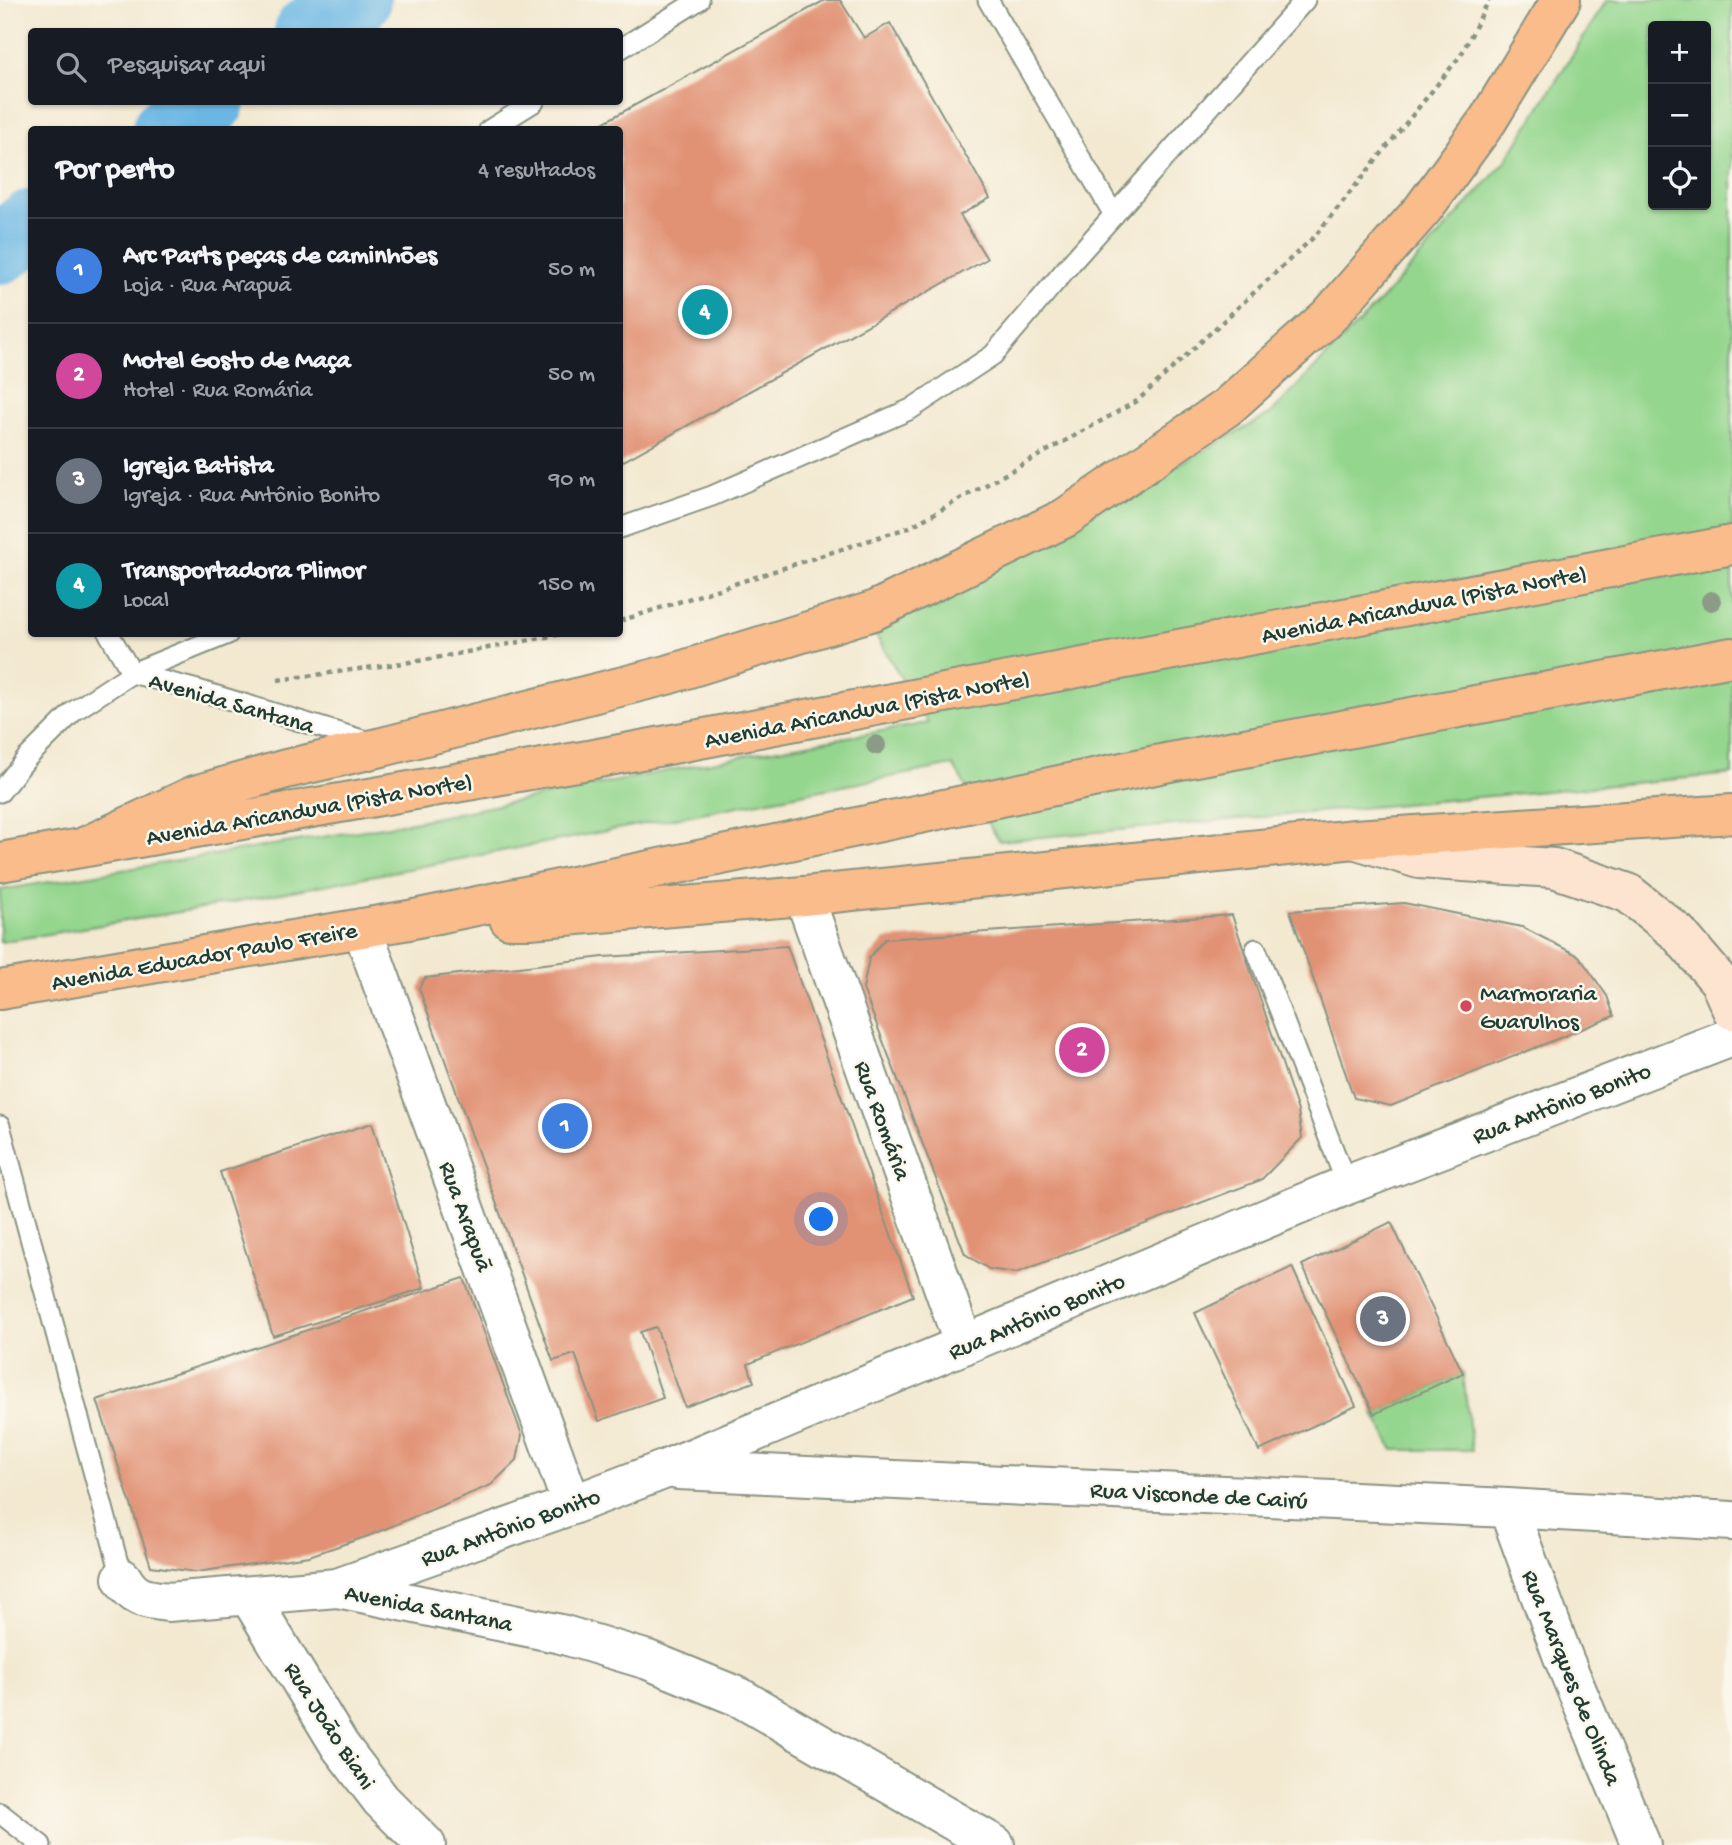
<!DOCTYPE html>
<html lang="pt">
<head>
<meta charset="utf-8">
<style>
	body { margin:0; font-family:"Gochi Hand",sans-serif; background:#20242c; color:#f1f3f6 }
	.controls { position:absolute; right:21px; top:21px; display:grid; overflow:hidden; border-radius:7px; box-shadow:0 2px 5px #0004 }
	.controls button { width:63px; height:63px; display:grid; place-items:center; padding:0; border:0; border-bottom:2px solid #363941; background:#171b24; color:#f1f3f6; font:35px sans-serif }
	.you { position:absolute; left:822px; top:1220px; width:24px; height:24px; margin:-18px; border:5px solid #fff; border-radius:50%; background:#1a73e8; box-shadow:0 0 0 10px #1a73e833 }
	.badge { display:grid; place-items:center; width:46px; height:46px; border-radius:50%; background:#d1495b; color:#fff; font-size:23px; font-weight:700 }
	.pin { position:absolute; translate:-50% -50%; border:4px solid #fff; box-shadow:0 2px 7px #0006 }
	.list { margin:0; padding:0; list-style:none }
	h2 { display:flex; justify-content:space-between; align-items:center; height:91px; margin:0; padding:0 28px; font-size:30px }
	h2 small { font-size:23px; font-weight:400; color:#9ea1a6 }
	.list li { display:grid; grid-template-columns:46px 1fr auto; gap:21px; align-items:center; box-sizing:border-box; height:105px; padding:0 28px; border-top:2px solid #363941 }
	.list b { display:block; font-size:26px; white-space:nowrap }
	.list p { margin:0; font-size:23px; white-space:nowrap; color:#9ea1a6 }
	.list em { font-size:23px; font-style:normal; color:#9ea1a6 }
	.icon { flex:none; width:38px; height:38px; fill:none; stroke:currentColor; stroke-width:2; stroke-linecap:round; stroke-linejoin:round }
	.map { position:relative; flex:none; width:1732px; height:1845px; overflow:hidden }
	.search { position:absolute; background:#171b24; box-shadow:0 2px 5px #0004; left:28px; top:28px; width:595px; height:77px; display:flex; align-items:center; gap:18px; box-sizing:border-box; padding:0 24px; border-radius:7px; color:#9ea1a6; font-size:26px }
	.panel { position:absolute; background:#171b24; box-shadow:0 2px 5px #0004; left:28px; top:126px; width:595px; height:511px; border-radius:7px }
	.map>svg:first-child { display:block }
	.green { fill:#94d68e; stroke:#5a8a61; stroke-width:2; fill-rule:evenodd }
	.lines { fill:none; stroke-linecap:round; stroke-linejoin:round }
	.river { stroke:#6bb7e4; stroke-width:72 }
	.building { fill:#e19275 }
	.lane-casing { stroke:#899382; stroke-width:23 }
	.street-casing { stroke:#899382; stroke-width:42 }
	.secondary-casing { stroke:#899382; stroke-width:42 }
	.highway-casing { stroke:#899382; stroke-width:42 }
	.path { stroke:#899382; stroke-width:4.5; stroke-dasharray:5 5; stroke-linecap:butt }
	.lane { stroke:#fff; stroke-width:19 }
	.street { stroke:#fff; stroke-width:38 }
	.secondary { stroke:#fde4d0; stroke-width:38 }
	.highway { stroke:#f9bc8a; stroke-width:38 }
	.tree { fill:#8b9b85 }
	.poi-dot { fill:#d1495b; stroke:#fbf7ec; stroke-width:2.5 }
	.labels { text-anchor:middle; stroke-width:5; stroke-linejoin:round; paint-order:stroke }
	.street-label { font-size:24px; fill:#1f3d34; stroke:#fbf7ec }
	.poi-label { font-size:24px; fill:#1f3d34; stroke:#fbf7ec; text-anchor:start }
</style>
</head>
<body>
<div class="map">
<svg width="1732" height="1845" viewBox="0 0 1732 1845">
	<rect width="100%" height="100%" fill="#fbf7ec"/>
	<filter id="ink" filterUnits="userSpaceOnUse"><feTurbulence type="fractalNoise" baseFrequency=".0143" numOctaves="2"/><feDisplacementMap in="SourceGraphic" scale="14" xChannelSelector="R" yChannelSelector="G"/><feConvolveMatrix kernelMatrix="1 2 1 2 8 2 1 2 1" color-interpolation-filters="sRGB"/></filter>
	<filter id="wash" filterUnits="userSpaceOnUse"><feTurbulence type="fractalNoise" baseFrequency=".00686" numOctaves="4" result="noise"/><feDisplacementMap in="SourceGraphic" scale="28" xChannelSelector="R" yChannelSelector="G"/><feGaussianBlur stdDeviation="1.57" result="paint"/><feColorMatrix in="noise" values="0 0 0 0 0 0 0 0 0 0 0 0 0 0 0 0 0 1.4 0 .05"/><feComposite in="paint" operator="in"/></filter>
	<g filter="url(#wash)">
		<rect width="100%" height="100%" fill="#f3e9d1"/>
		<path class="green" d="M1607,0H1732V774L999,841L953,765L203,908L0,942V890L413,822L761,752L928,723L875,634L1270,414L1382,299L1505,162ZM1653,26H1706V205H1653Z
			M1463,1373L1472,1450H1393L1374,1414Z"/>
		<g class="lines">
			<path class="river" d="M310,32L355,0
				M168,130L209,102
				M0,248L32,225"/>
		</g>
		<g id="blocks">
			<path class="building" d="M825,0H840L864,38L890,23L990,198L960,215L987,259L620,463V130H590Z
				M1404,903L1522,927L1579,956L1607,996L1614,1016L1391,1106L1354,1098L1290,911Z
				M1232,915L1298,1111L1302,1138L1261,1180L1016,1273L989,1269L965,1254L863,989L869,958L885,939Z
				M787,946L913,1296L748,1364L754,1382L685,1407L656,1327L640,1332L663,1398L599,1421L575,1354L553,1361L419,988L425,978L603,957Z
				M372,1123L424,1288L273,1336L220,1172Z
				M1391,1222L1463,1373L1374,1414L1302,1265Z
				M1292,1267L1356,1406L1259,1451L1195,1313Z
				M464,1278L522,1435L517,1460L491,1485L368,1536L309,1556L196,1572L151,1566L97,1400Z"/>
		</g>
	</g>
	<g filter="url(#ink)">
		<use href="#blocks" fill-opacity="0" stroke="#899382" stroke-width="2"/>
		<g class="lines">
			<defs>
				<path id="lane" d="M988,0L1114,215
					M620,49L699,0
					M489,130L534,102
					M620,528L712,496L911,409L993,355L1072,262L1305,0
					M109,634L132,673L228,634
					M0,792L27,758L74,711L132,673L201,691L369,742
					M1256,949L1347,1185
					M0,1126L122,1578
					M0,1813L41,1845"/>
				<path id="street" d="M804,896L964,1345
					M362,928L572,1505
					M678,1470L1508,1508L1732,1521
					M1508,1508L1563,1657L1641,1845
					M122,1578C134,1599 145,1599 168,1602L337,1588L561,1634L648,1660L739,1697L995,1845
					M337,1588L572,1505L666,1469L1347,1185L1732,1037
					M249,1596L340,1746L381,1800L426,1845"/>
				<path id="secondary" d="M1357,840L1419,859L1554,868L1628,893L1678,933L1719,981L1732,1010"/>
				<path id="highway" d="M86,846L195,795L286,769L382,747L667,675L873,611L1065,518L1227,407L1328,317L1423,209L1488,120L1561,0
					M0,862L588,760L1732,545
					M509,919H530L804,896L1355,839L1732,814
					M0,990L409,920L1170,762L1732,657"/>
			</defs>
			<use href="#lane" class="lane-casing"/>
			<use href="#street" class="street-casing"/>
			<use href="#secondary" class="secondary-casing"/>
			<use href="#highway" class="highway-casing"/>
			<path class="path" d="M620,621L910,527L1137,401L1315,236L1461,55L1489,0
				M278,680L425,660L562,634"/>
			<use href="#lane" class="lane"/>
			<use href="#street" class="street"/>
			<use href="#secondary" class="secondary"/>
			<use href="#highway" class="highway"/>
		</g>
		<g class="tree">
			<circle cx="1711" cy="601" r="10"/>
			<circle cx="876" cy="745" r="10"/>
		</g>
	</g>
	<circle class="poi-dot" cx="1466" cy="1006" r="7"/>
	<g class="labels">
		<g class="street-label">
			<text transform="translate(1424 603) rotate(-11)" y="8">Avenida Aricanduva (Pista Norte)</text>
			<text transform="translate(232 702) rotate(16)" y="8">Avenida Santana</text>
			<text transform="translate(867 708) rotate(-11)" y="8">Avenida Aricanduva (Pista Norte)</text>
			<text transform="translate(309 808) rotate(-10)" y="8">Avenida Aricanduva (Pista Norte)</text>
			<text transform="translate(204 955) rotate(-10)" y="8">Avenida Educador Paulo Freire</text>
			<text transform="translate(1561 1102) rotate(-21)" y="8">Rua Antônio Bonito</text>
			<text transform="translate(884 1120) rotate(70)" y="8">Rua Romária</text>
			<text transform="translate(467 1216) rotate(70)" y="8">Rua Arapuã</text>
			<text transform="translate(1036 1315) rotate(-23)" y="8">Rua Antônio Bonito</text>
			<text transform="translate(1199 1494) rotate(3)" y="8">Rua Visconde de Cairú</text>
			<text transform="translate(510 1526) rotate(-20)" y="8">Rua Antônio Bonito</text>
			<text transform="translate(429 1607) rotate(11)" y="8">Avenida Santana</text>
			<text transform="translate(1573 1677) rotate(68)" y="8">Rua Marques de Olinda</text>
			<text transform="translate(331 1725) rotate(57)" y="8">Rua João Biani</text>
		</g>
		<g class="poi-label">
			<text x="1480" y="1000">Marmoraria<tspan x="1480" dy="28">Guarulhos</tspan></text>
		</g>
	</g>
</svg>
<div class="controls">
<button>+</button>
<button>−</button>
<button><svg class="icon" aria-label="locate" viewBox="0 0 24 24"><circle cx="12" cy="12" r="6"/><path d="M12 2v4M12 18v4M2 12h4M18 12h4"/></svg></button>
</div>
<div class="you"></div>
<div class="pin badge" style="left:565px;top:1126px;background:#3f7fe0">1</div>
<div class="pin badge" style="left:1082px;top:1050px;background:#d1479c">2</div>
<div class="pin badge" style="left:1383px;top:1319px;background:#6b7280">3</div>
<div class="pin badge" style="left:705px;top:312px;background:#0f9aa8">4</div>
<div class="search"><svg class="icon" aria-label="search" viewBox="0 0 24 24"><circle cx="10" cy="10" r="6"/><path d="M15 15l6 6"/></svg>Pesquisar aqui</div>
<section class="panel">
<h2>Por perto<small>4 resultados</small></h2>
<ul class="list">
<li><span class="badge" style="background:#3f7fe0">1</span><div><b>Arc Parts peças de caminhões</b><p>Loja · Rua Arapuã</p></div><em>50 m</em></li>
<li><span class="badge" style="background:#d1479c">2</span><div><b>Motel Gosto de Maça</b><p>Hotel · Rua Romária</p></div><em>50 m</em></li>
<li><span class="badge" style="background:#6b7280">3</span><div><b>Igreja Batista</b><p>Igreja · Rua Antônio Bonito</p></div><em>90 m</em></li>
<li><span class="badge" style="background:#0f9aa8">4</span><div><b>Transportadora Plimor</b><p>Local</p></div><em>150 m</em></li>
</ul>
</section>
</div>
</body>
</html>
